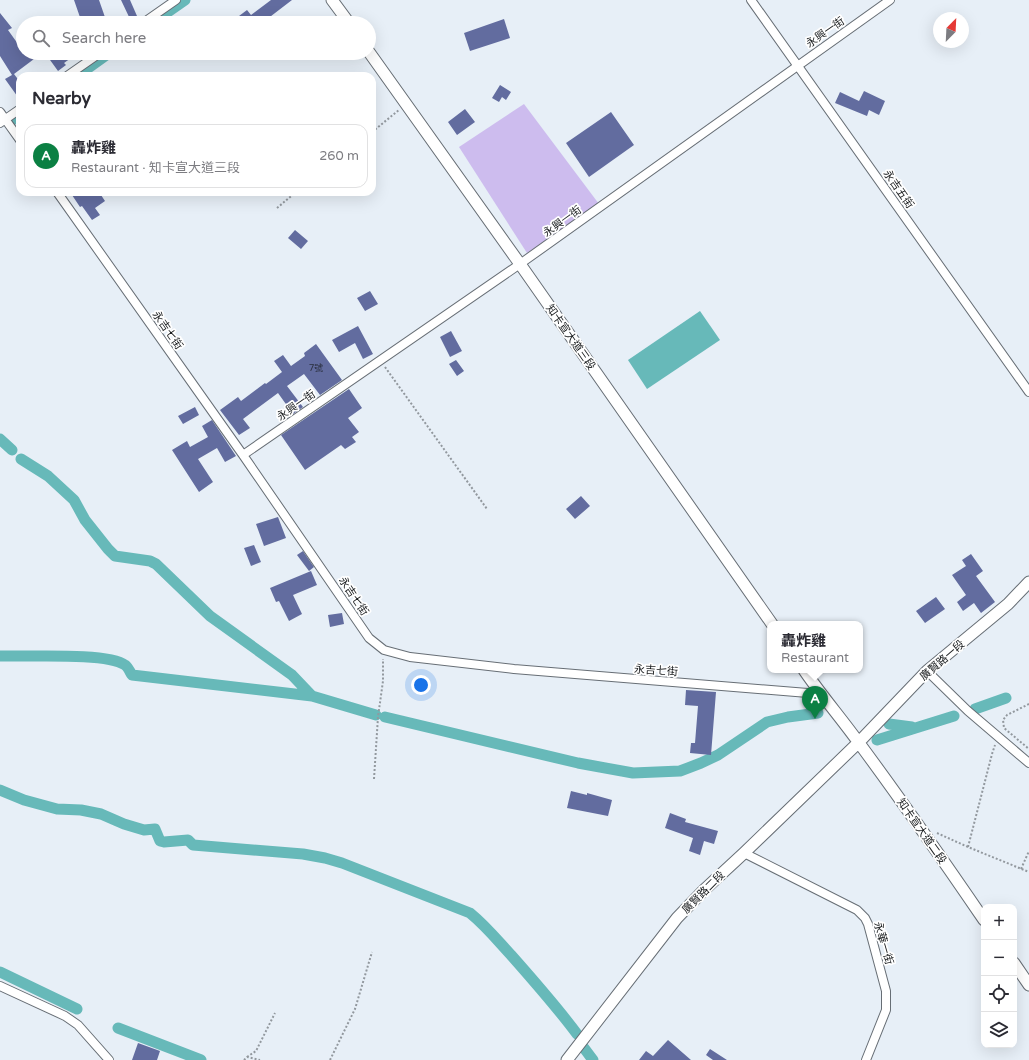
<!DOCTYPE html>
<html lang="en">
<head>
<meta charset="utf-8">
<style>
	body { margin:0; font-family:"Varela Round","Noto Sans TC",sans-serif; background:#f7f7f7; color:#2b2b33 }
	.controls { position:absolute; right:12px; bottom:12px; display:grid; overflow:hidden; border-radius:8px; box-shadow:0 4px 16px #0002 }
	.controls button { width:36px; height:36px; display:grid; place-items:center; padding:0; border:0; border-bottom:1px solid #e1e1e2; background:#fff; color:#2b2b33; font:20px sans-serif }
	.compass { position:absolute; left:933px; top:12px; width:36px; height:36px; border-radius:50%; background:#fff; box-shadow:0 4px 16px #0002; rotate:24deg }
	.you { position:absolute; left:421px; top:685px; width:14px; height:14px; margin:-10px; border:3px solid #fff; border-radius:50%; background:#1a73e8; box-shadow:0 0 0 6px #1a73e833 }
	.badge { display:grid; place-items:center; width:26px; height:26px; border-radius:50%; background:#0b8043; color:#fff; font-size:13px; font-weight:700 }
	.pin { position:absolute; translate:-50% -33px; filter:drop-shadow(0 1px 2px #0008) }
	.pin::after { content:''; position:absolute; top:21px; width:14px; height:12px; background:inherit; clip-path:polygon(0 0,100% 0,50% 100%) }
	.popup { position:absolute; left:767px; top:621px; width:96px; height:52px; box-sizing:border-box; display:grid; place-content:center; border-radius:8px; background:#fff; filter:drop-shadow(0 1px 3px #0005); font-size:13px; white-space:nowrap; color:#7c7c81 }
	.popup b { font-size:15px; color:#2b2b33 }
	.popup::after { content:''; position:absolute; left:50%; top:100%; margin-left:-8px; border:8px solid transparent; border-top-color:#fff }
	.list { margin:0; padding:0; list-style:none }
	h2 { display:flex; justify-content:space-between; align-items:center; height:52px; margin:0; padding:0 16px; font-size:17px }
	h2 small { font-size:13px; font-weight:400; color:#7c7c81 }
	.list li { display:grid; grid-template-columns:26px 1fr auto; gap:12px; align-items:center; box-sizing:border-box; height:64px; margin:0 8px 8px; padding:0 8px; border:1px solid #e1e1e2; border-radius:12px }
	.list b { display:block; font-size:15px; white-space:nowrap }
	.list p { margin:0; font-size:13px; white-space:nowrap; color:#7c7c81 }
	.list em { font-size:13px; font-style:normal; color:#7c7c81 }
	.icon { flex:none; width:22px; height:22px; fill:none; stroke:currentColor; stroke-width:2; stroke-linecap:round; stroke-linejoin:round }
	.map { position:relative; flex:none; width:1029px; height:1060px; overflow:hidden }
	.search { position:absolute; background:#fff; box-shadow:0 4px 16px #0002; left:16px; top:16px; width:360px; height:44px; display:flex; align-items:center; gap:10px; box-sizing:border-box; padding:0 14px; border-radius:22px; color:#7c7c81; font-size:15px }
	.panel { position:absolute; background:#fff; box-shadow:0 4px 16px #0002; left:16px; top:72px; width:360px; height:124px; border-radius:12px }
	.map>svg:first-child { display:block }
	.green { fill:#cdbcee }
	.water { fill:#67b9b9 }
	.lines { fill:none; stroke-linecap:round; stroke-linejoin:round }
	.canal { stroke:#67b9b9; stroke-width:11 }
	.building { fill:#626c9f }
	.minor-casing { stroke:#676e75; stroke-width:10 }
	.tertiary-casing { stroke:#676e75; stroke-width:13 }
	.path { stroke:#92989e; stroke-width:2; stroke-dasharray:2 2; stroke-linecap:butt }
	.minor { stroke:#fff; stroke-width:8 }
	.tertiary { stroke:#fff; stroke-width:11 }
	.labels { text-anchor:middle; stroke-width:3.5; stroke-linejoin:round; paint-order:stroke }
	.number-label { font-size:9px; fill:#2a2f3e }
	.street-label { font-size:11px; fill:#181b1d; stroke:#fff }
</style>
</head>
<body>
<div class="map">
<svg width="1029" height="1060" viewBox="0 0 1029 1060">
	<rect width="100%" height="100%" fill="#e7eff7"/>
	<path class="green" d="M524,104L599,204L527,253L459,147Z"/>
	<path class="water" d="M700,311L720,340L647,389L628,360Z"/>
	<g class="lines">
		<path class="canal" d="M152,23L185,0
			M77,76L109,53
			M15,119L20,116
			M0,439L12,450
			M21,459L48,476L74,500L85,520L108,549L115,556L150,561L156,564L210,616L292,675L312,696
			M0,656C25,657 108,652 125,665C128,667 130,672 132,675L312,696L376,715
			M975,709L1006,698
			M385,717L578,763L633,773L680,771L701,763L718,755L767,722L788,717L818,713
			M889,724L912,727
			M877,740L954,716
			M0,790L24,800L57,809L81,810L101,814L124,824L144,830L155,829L160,841L164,842L188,840L193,845L303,854L325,858L342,863L470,913C486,926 498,941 511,955C534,981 557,1007 577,1034
			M0,972L77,1009
			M118,1028L201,1060
			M584,1048L593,1060"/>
	</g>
	<path class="building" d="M74,0H99L107,23H82Z
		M121,0H130L137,16L130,19Z
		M271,0H292L262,23H240L242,21L239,16L247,10L251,15Z
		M0,13L12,28L8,30L18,44L23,40V53H42L14,74L20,82V100L5,79L12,75L0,56Z
		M504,19L510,38L470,51L464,33Z
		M45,53H57L60,57L65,53H67L71,58L64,63L66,65L58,71Z
		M500,85L511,92L506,100L502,97L499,102L492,98Z
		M864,91L885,101L879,115L869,110L867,116L835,103L840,92L859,101Z
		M465,109L475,122L457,135L448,122Z
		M611,112L634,145L589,177L566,143Z
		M70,192H99L105,201L95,208L100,215L92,220L82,206L80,207Z
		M295,230L308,241L301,249L288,238Z
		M370,291L378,304L365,311L357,298Z
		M358,326L373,354L363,359L355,343L339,352L332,340Z
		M451,331L462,351L450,357L440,337Z
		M316,344L342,380L320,395L304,374L287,386L303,407L293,414L278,393L243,419L250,428L239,435L220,410L238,397L241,401L265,383L266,384L282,372L274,361L283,355L291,366L305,356L304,353Z
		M456,360L464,371L457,376L449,364Z
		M349,389L362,408L348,418L359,432L352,437L356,442L345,449L341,445L305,470L281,435Z
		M195,407L199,415L183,424L178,416Z
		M212,420L236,456L225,462L217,448L198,459L213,482L199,492L172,450L187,441L190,447L208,437L202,426Z
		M581,496L590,506L575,519L566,509Z
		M278,517L286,538L264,546L256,524Z
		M254,545L261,562L251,566L244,548Z
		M303,551L314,567L309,571L297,555Z
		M971,554L983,571L976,576L995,602L981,613L974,603L963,611L957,602L966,595L952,575L966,566L962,560Z
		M311,571L317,585L293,595L302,614L289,621L279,601L276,602L270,588Z
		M936,597L945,609L925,623L916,611Z
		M342,613L344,624L330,627L328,615Z
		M686,690L716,692L711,755L690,753L691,743H695L698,706L685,705Z
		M571,791L587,795V793L612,800L608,816L567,808Z
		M670,813L686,819L685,822L718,831L714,844L704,841L700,855L689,851L693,838L665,828Z
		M668,1040L691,1060H639L646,1051L653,1056Z
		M138,1043L160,1051L157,1060H132Z
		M710,1049L727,1060H713L706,1055Z"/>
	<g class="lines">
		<defs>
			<path id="minor" d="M751,0L1029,392
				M143,23L176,0
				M67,76L100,53
				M0,112L20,140
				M0,123L20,109
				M57,192L243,455L369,638L384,650L410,657L514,669L820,694
				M243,455L520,264L890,0
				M927,671L968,711L1029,763
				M744,853L857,910L865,918L868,924L886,991V1010L866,1060
				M0,986L65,1016L78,1025L109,1060"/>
			<path id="tertiary" d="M332,0L349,23
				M369,52L520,264L772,624
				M804,670C821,695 841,718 859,743C902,801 943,860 984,920
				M1014,963L1029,985
				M567,1060L677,918L704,890L744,853L859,742L927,671L1008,604L1029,582"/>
		</defs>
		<use href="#minor" class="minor-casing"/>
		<use href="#tertiary" class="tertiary-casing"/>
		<path class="path" d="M372,132L399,110
			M277,208L296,192
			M385,367L487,509
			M1029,704L1007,715L1003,720L1004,728L1029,749
			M374,779L378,717L383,681V659
			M937,833L968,847L1029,872
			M968,847L992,754L995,745
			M1021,869L1029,851
			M247,1057L256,1051L275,1013
			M244,1060L247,1057L260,1060
			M330,1060L355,1009L372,952"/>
		<use href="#minor" class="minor"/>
		<use href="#tertiary" class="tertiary"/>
	</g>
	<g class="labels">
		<g class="number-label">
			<text x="316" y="371">7號</text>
		</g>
		<g class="street-label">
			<text transform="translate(825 32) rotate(-35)" y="4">永興一街</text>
			<text transform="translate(899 189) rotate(55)" y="4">永吉五街</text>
			<text transform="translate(562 221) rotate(-36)" y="4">永興一街</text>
			<text transform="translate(168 330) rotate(55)" y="4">永吉七街</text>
			<text transform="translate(571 337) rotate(55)" y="4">知卡宣大道三段</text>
			<text transform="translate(296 405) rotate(-35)" y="4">永興一街</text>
			<text transform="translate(354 596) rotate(56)" y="4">永吉七街</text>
			<text transform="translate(942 660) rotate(-41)" y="4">廣賢路一段</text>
			<text transform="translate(656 670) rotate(4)" y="4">永吉七街</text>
			<text transform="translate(922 831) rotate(55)" y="4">知卡宣大道二段</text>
			<text transform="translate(703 892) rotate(-45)" y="4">廣賢路二段</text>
			<text transform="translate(884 943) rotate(74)" y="4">永華一街</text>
		</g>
	</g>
</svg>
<div class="controls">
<button>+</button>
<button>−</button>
<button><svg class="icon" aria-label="locate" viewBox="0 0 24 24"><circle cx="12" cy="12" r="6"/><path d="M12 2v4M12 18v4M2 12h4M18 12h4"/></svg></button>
<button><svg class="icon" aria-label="layers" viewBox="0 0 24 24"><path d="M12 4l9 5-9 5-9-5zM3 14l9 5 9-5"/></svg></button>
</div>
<svg class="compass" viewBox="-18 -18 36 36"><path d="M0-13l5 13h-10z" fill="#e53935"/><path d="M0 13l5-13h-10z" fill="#7c7c81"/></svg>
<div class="you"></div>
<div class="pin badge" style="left:815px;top:719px">A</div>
<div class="popup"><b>轟炸雞</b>Restaurant</div>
<div class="search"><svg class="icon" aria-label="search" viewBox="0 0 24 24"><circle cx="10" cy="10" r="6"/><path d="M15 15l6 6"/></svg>Search here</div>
<section class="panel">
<h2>Nearby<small></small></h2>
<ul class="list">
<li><span class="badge">A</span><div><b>轟炸雞</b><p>Restaurant · 知卡宣大道三段</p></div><em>260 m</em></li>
</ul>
</section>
</div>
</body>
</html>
